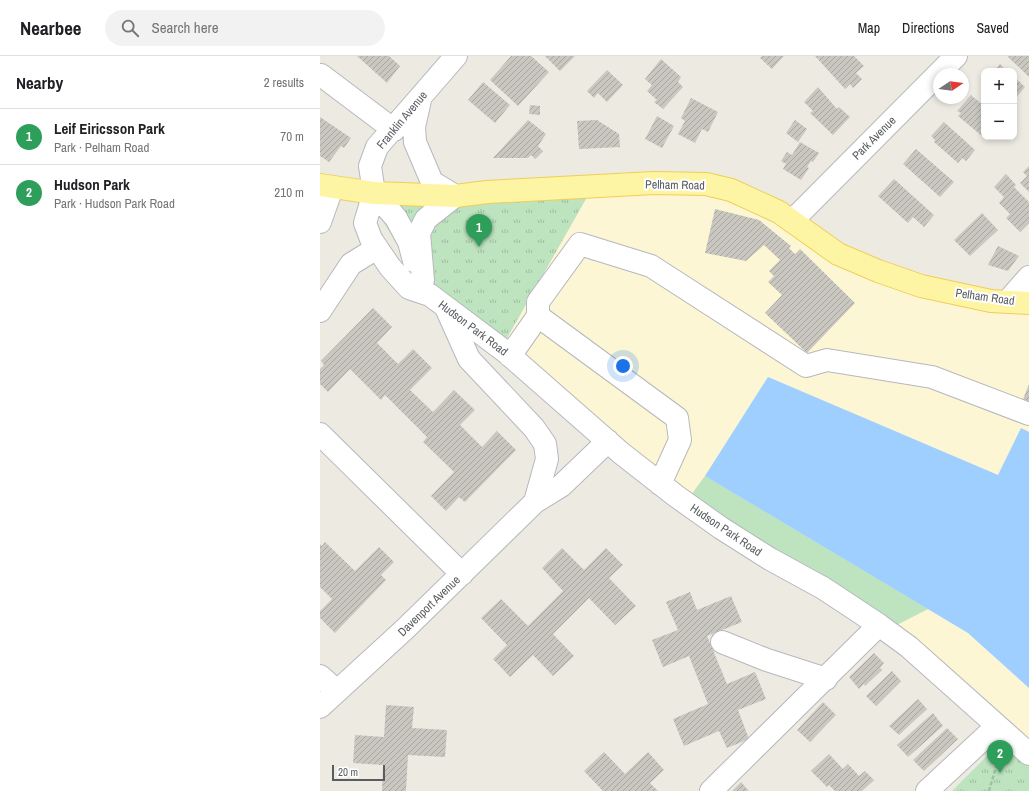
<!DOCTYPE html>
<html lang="en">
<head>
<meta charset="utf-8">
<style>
	body { margin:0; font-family:"Archivo Narrow",sans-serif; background:#f2f2f2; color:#202124 }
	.controls { position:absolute; right:12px; top:12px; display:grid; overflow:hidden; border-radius:8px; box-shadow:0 2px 6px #0003 }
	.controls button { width:36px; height:36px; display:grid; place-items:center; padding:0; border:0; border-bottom:1px solid #e0e0e0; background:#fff; color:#202124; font:20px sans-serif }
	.compass { position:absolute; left:613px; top:12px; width:36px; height:36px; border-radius:50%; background:#fff; box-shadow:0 2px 6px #0003; rotate:77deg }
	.scale { position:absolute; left:12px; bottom:10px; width:53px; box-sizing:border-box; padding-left:4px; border:2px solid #595d62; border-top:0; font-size:11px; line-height:14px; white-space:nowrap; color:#595d62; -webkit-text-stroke:3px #fff; paint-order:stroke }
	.you { position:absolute; left:303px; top:310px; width:14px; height:14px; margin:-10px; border:3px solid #fff; border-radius:50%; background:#1a73e8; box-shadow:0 0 0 6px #1a73e833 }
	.badge { display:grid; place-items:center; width:26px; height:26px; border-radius:50%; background:#d93025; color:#fff; font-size:13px; font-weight:700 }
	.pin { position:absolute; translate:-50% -33px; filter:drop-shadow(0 1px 2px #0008) }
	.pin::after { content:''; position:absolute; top:21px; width:14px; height:12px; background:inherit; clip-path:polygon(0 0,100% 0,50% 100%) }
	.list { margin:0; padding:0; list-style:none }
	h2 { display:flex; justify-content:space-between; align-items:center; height:52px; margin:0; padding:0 16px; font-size:17px }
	h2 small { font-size:13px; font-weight:400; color:#757577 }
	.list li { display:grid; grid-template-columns:26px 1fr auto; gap:12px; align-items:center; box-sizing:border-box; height:56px; padding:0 16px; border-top:1px solid #e0e0e0 }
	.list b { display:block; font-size:15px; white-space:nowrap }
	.list p { margin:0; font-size:13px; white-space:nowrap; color:#757577 }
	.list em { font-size:13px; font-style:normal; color:#757577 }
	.icon { flex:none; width:22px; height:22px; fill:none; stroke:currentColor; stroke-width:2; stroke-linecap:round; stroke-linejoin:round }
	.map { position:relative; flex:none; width:709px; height:735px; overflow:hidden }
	header { display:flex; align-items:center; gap:24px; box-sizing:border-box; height:56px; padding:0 20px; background:#fff; border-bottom:1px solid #e0e0e0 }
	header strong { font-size:19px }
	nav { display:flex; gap:22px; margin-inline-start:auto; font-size:14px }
	.search { width:280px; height:36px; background:#f2f2f2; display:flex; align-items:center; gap:10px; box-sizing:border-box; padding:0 14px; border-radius:22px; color:#757577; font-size:15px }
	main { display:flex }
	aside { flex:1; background:#fff }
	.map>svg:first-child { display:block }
	.commercial { fill:#fdf6d5 }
	.grass { fill:#bde4bf }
	.park { fill:url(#park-tufts) }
	.water { fill:#9fcffe }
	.building { fill:url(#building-hatch) }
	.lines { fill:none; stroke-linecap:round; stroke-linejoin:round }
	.minor-casing { stroke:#b6b8bd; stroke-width:24 }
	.major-casing { stroke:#f0ce56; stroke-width:24 }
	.path { stroke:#96c5a6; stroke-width:2.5; stroke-dasharray:4 2; stroke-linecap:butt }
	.minor { stroke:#fff; stroke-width:22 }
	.major { stroke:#fef5a4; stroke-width:22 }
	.labels { text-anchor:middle; stroke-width:4; stroke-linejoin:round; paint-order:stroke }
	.street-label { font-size:12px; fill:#595d62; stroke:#fff }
</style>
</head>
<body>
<header>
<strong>Nearbee</strong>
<div class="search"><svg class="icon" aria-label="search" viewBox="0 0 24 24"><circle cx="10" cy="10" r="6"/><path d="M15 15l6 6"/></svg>Search here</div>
<nav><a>Map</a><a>Directions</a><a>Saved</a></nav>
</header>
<main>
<aside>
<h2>Nearby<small>2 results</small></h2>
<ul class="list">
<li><span class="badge" style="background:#2e9e5b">1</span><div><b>Leif Eiricsson Park</b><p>Park · Pelham Road</p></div><em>70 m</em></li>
<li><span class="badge" style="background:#2e9e5b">2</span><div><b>Hudson Park</b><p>Park · Hudson Park Road</p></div><em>210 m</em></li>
</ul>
</aside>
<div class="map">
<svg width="709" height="735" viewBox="0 0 709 735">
	<defs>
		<pattern id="park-tufts" width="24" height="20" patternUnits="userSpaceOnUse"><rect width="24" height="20" fill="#bde4bf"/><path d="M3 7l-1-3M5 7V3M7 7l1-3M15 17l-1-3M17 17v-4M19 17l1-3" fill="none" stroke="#9dbc9f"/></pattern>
		<pattern id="building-hatch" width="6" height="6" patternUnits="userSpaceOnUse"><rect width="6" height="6" fill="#c9c7c0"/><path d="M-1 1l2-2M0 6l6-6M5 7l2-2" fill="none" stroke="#a6a59f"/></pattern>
	</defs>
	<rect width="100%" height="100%" fill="#eceae1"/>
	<path class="commercial" d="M398,120L519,193L590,221L709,246V376L701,372L678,419L448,321L385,420L363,450L178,298L275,127Z
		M608,553L648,577L709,632V699L563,576Z"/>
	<path class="grass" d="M385,420L608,553L563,576L363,450Z"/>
	<path class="park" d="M275,127L178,298L109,242L48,140Z
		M688,679L709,699V735H632Z"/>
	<path class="water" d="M448,321L678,419L701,372L709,376V632L648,577L385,420Z"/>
	<path class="building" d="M37,0H69L80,10L67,27Z
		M191,0H211L229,16L198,50L170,24Z
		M225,0H255L240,15Z
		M442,0H464L452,13L440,2Z
		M495,0H534L544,10L536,17L542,23L533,32L530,28L525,33Z
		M689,0H709V21L688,1Z
		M341,3L361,21L358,26L363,31L343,53L334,46L337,44L327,35L332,29L325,23Z
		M680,8L687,15H674Z
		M287,14L303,29L287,46L278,37L274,42L267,35Z
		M694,21L705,31L694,44Z
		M163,26L190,49L175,67L148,44Z
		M498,31L517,53L519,51L530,61L513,79L490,57L493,55L484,46Z
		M651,39L664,50V78L662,80L638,60L641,57L637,55Z
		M371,42L398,56L388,76L382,73L375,87L358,78L365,65L361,62Z
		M210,49L220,50V59L209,58Z
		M337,60L354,70L342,92L325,83Z
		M0,61L31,82L24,92L21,90L9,106L0,100Z
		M208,64L226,78L218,90L223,95L215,103L211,99L208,102H173Z
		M277,64L299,78L300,91L259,93L257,65Z
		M475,64L487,73L478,86L466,77Z
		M624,66L655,94L646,105L642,102L638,107L614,86L615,84L611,80Z
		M480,86L499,97L493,106L491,105L487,111L489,112L481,124L463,113L466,108L461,105L467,96L472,99Z
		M596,93L634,126L620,141L583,108Z
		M709,110V136L700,127L707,120L703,116Z
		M686,118L696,129L694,131L709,146V167L700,176L686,162L690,158L679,147L684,141L674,131Z
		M574,123L614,159L604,171L593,161L588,167L558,140Z
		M395,153L439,164L471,190L469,192L475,198L480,193L535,247L487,297L445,257L462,239L448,226L454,220L449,215L460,204L444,189L426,205L385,197Z
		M662,157L678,174L650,200L634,184Z
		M678,190L699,200L688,215L668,209Z
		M53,252L72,271L57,287L78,308L93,293L112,312L90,334L113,356L134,334L155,354L140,369L162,391L177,375L196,394L145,446L139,441L126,455L111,440L134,416L103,386L107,381L65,339L61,344L30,313L8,336L0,328V313L4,309L1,305Z
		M709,328V348L702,346Z
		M5,486L35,515L59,491L74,506L61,519L66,524L15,577L0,562V555L12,543L0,531V488L2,490Z
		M242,492L264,514L286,492L303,509L289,522L316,550L295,569L269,542L233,578L254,600L233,620L213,599L190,621L173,603L187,589L161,562L181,543L208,570L243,535L222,512Z
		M370,536L377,554L411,540L422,566L387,580L407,628L435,616L446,643L418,654L429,683L407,692L399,675L364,690L353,663L388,648L369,600L343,611L332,584L358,574L346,546Z
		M554,597L564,607L560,612L562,614L545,630L544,628L539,633L529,621Z
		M572,615L581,625L556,650L546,640Z
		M598,643L607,653L579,679L569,670Z
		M503,646L516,659L490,686L477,674Z
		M66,649L94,651L92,672L127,674L125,701L88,699L86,735H62L63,709L33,707L35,679L64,681Z
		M613,657L623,670L588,701L577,689Z
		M627,672L638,683L604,715L593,704Z
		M284,696L305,718L328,696L344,714L330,727L338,735H283L264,715Z
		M509,698L523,713L528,708L539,720L545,715L554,724L542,735H515L509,729L507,731L491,715Z
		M421,726L429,735H412Z"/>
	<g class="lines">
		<defs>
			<path id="minor" d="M136,0L57,91L50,110L54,137L45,167L51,183L70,211L89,232L110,239L187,297L301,397L356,440L401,472L450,503L503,532L559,569L589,591L709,698
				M0,20L1,19L74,74
				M100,44L94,71L95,86L112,126L135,140L106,163L99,177L103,224
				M54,137L76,162L89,186L94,205
				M472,165L636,0
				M0,166L12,132
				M688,245L709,221
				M127,254L149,303L214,372L225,388L227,403L215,446
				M0,255L31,208L57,192
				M218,260V246L260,188L331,210L486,310L507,304L612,321L709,358
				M190,300L218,260L357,362L360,384L340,428
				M0,378L142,518
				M402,586L447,604L506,623
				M0,620L17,635
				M0,651L85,573L215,446L241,430L288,385
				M391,735L559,569
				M607,735L677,670"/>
			<path id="major" d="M0,129L54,137L135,140L167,136L334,127L386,128L411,134L459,156L518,198L558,215L601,230L671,245L709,247"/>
		</defs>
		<use href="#minor" class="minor-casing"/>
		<use href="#major" class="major-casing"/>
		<path class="path" d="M669,735L678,704V697"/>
		<use href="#minor" class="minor"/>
		<use href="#major" class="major"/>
	</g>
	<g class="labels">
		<g class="street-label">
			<text transform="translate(82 64) rotate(-50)" y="4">Franklin Avenue</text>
			<text transform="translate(554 82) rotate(-45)" y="4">Park Avenue</text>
			<text transform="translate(355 129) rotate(1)" y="4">Pelham Road</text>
			<text transform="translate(665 241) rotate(8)" y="4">Pelham Road</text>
			<text transform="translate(153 272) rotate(37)" y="4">Hudson Park Road</text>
			<text transform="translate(406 474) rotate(34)" y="4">Hudson Park Road</text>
			<text transform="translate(109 550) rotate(-44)" y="4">Davenport Avenue</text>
		</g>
	</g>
</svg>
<div class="controls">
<button>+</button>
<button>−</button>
</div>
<svg class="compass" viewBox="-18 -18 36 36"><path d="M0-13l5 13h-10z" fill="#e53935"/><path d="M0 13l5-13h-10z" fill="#757577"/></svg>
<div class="scale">20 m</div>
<div class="you"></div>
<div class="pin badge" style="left:159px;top:191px;background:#2e9e5b">1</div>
<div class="pin badge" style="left:680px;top:717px;background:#2e9e5b">2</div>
</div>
</main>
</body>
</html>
